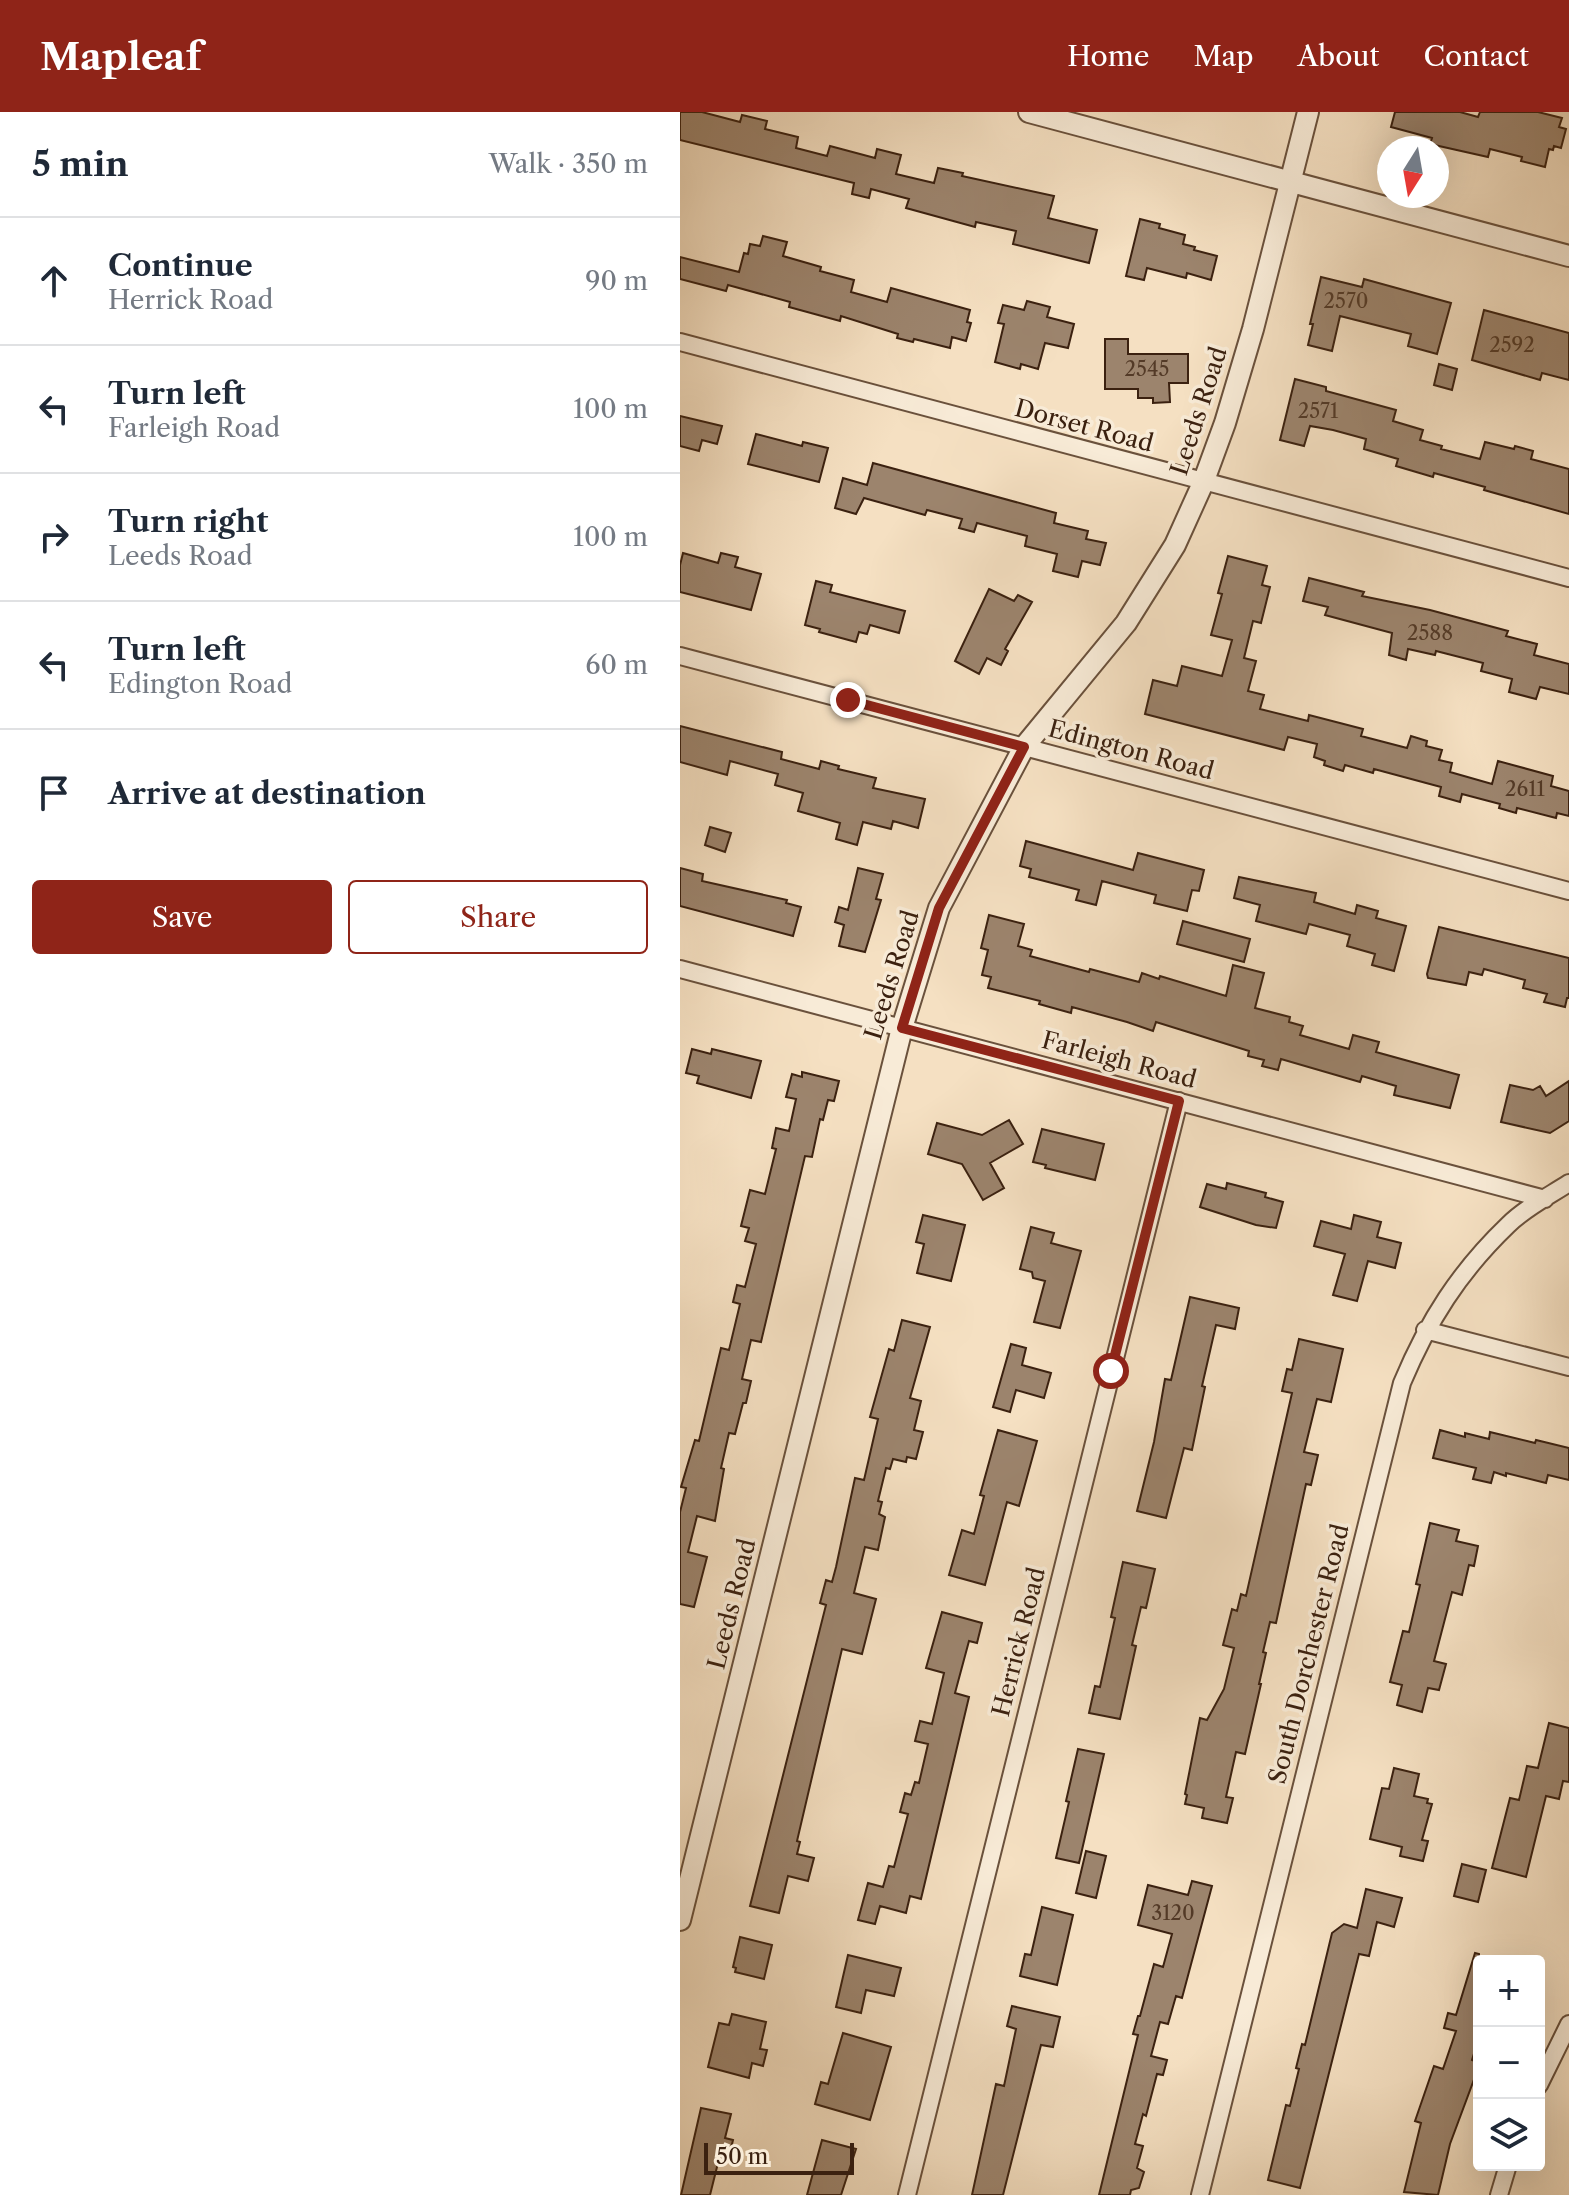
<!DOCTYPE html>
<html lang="en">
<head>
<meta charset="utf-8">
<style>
	body { margin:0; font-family:"Libre Caslon Text",serif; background:#f2f2f3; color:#1f2937 }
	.controls { position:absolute; right:24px; bottom:24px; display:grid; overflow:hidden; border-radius:8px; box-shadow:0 8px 32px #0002 }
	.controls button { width:72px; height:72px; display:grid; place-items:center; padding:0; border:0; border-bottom:2px solid #e0e1e3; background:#fff; color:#1f2937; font:40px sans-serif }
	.compass { position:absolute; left:697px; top:24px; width:72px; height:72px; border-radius:50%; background:#fff; box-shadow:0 8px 32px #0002; rotate:191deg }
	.scale { position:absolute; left:24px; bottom:20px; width:150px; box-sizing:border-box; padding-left:8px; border:4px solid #3b2110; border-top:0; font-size:22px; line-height:28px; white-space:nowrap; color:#3b2110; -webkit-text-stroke:6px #f8ebd7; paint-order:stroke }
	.stop { position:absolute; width:24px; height:24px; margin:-18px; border:6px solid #8f2418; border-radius:50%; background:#fff }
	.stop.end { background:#8f2418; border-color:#fff; box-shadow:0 2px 8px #0008 }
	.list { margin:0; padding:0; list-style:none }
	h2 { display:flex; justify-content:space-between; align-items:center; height:104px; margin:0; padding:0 32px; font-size:34px }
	h2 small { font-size:26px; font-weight:400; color:#747a83 }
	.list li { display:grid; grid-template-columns:52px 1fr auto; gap:24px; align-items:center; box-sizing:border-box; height:128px; padding:0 32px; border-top:2px solid #e0e1e3 }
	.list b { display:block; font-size:30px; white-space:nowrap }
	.list p { margin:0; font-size:26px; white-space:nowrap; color:#747a83 }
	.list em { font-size:26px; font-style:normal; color:#747a83 }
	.actions { display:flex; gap:16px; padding:24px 32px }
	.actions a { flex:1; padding:18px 0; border:2px solid #8f2418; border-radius:8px; text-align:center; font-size:28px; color:#8f2418 }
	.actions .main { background:#8f2418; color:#fff }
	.icon { flex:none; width:44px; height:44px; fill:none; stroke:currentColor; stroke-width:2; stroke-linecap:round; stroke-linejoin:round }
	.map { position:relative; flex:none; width:889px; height:2083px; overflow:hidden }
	header { display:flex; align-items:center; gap:48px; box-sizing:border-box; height:112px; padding:0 40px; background:#8f2418; color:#fff }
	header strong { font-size:38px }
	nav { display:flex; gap:44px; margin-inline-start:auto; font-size:28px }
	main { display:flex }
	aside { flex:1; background:#fff }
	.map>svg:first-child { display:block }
	.building { fill:#9c846d; stroke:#3b2110; stroke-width:2 }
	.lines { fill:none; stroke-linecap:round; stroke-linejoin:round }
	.minor-casing { stroke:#6a513c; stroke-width:20 }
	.tertiary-casing { stroke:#6a513c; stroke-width:24 }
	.minor { stroke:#f8ebd7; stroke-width:16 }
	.tertiary { stroke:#f8ebd7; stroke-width:20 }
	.route { stroke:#8f2418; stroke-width:10 }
	.labels { text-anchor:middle; stroke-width:7; stroke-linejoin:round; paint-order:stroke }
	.number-label { font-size:20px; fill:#533a27 }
	.street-label { font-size:24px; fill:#3b2110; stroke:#f8ebd7 }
</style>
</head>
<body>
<header>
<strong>Mapleaf</strong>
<nav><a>Home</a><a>Map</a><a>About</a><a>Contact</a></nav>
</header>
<main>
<aside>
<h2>5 min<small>Walk · 350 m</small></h2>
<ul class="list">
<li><svg class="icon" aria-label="ahead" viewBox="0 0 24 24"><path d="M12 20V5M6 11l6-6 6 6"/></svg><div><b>Continue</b><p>Herrick Road</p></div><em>90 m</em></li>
<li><svg class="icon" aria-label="left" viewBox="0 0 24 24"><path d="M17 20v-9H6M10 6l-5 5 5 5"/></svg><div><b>Turn left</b><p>Farleigh Road</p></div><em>100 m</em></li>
<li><svg class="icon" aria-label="right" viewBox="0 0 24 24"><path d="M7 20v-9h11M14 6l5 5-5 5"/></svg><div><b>Turn right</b><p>Leeds Road</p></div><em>100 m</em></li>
<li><svg class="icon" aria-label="left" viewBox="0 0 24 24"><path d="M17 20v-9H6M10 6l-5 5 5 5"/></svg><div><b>Turn left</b><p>Edington Road</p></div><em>60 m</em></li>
<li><svg class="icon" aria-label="arrive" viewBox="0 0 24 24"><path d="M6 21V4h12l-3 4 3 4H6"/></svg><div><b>Arrive at destination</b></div></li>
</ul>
<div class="actions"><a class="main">Save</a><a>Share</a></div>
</aside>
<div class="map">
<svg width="889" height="2083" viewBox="0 0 889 2083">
	<rect width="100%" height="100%" fill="#f5e0c2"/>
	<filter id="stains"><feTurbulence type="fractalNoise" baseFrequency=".0025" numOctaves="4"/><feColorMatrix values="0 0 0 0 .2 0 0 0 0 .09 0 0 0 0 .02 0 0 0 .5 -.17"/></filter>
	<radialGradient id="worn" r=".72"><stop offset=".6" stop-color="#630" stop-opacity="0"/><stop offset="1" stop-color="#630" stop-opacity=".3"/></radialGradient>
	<path class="building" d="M0,0H22L60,10L62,3L87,9L85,17L118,25L116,36L147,44L150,34L195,46L197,37L221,43L216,62L254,71L258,56L283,61L282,64L374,84L368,106L417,118L409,151L333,132L336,119L296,110L295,115L226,96L229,87L191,77L189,86L172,82L174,71L0,28Z
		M715,0H780L798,5L800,0H858L882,6L879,15L886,17L881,36L874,34L873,38L869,37L865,55L841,49L842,45L810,37L808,45L750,32L752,26L711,15Z
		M460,107L480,112L479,116L505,123L503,132L515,135L514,138L537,144L531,168L507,161L506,166L467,156L464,168L446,164Z
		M83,124L107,130L103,144L141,155L140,159L174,168L171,180L207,190L211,176L290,198L287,210L291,211L286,229L272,225L270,236L234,227L233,230L217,226L218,222L161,204L160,209L109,195L110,190L48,173L46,179L0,167V145L59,160L64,141L68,142L70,132L80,134Z
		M641,165L682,175L684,167L771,191L757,242L728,234L731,222L660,204L652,239L628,233L633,212H630Z
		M347,189L370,195L367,205L394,212L388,236L365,231L358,257L341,252L340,257L315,250L324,212L318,211L323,193L344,198Z
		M804,198L889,221V268L862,261L860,268L792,248Z
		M425,227H448V242H508V271H489L490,290L473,291V286H458V277H425Z
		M759,252L777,257L772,278L754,273Z
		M615,267L646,275V279L716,298L713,309L743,318L740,328L762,334L761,337L800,347L805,330L834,337L835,334L853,339L851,347L889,357V402L804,378L805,375L754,361L753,365L716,354L718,347L684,337L686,327L653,318L630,314L624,334L600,328Z
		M0,304L42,314L37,332L22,328L19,339L0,334Z
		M76,322L122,334L123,330L148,336L139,370L68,352Z
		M193,351L376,401L374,411L408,419L406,427L426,431L420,453L402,449L398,465L373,459L377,442L345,434L347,424L297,411L294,420L279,416L282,407L247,398L245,403L184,386L176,402L155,396L163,366L187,373Z
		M3,441L38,451L41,441L58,445L55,455L81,462L71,498L0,480V453Z
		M548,444L587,454L582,473L590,475L581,511L573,509L564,546L576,549L568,579L584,583L580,597L628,609L629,603L683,617L681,624L727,636L731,624L747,629L746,634L762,638L759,648L772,651L770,660L812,672L818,649L873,664L871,674L889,679V704L877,701L876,706L837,696L836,701L819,696L820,692L782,682L780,690L759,684L761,675L694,657L693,661L665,653L663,659L644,653L645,649L634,645L637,632L608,625L604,638L465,602L473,568L497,574L502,554L542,564L552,528L531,523L542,482L538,481Z
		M629,466L684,480L682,484L750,498L828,519L826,524L857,532L854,543L889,552V582L860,575L856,587L829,580L832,567L801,559L803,551L756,539L755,543L728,537L726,548L709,543L712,521L645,503L648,495L623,489Z
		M136,469L152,473L150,480L225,499L219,521L190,513L187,522L179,520L176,530L139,520L140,517L125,513Z
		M309,477L334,489L338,483L352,490L325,537L328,539L321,553L307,546L299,562L275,549Z
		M0,614L102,640L101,647L139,657L141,649L159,654L158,657L196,666L193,676L245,687L238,716L213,709L211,717L183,710L177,733L156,727L160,711L118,699L123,681L95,673L98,662L50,649L47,663L0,650Z
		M30,715L51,721L45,740L25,733Z
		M346,729L453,758L458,741L524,758L519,779L512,778L507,799L474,791L476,783L422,769L416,793L396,788L399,778L349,765L351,757L340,754Z
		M0,756L23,762L22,769L107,788L106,791L121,795L113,824L0,794Z
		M178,756L203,762L196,787L201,788L185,840L159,834L164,813L155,810L159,795L168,798Z
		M559,765L636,781L634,790L675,802L677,793L698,799L696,806L726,814L714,859L692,853L695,842L667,834L670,823L629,812L626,822L576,809L580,793L554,786Z
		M309,803L344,812L338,834L352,838L350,844L409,860L410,857L459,870L462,861L479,867L480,864L546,884L553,853L584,861L575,896L610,905L609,910L623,914L620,923L669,937L673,923L699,930L696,940L779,963L770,996L714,983L716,974L682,964L680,970L601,947L598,958L582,954L584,948L568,944L569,939L476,910L473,919L447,910L392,895L391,901L359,892L360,889L308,876L311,865L302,863L308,838L301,836Z
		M503,809L570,827L564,850L497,832Z
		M759,815L889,846V886H887L885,895L864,890L867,882L843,876L845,868L804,857L802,863L789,860L786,873L748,866L747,862Z
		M12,937L31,942L32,937L81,949L71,986L17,971L19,964L6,961Z
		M122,960L159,969L154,989L148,988L143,1008L140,1007L132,1045L125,1044L81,1230L71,1228L62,1267L71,1269L66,1291H63L55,1322L49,1321L41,1356L44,1357L35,1409L17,1404L8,1440L27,1445L14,1495L0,1492V1400L6,1376L1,1375L15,1328L19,1329L41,1236L49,1238L60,1192L53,1190L57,1173L65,1175L76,1132L65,1129L69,1116L61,1114L70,1078L85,1082L96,1037L92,1036L96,1016L109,1019L116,987L106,985L112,962L122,965Z
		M889,969V1009L870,1021L821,1010L830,973L853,978L860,974L866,984Z
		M329,1008L343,1032L310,1051L324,1076L303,1088L282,1052L248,1042L257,1011L302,1023Z
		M362,1017L424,1032L415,1068L365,1056L366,1053L353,1050Z
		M547,1071L586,1081L585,1085L603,1090L596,1116L576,1113L520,1095L527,1072L546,1077Z
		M243,1103L285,1113L271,1169L237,1161L244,1132L236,1130Z
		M674,1103L701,1110L697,1125L721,1131L715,1156L688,1149L677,1189L653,1183L665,1142L634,1134L641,1109L671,1117Z
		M351,1115L374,1121L371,1131L401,1139L380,1216L354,1210L365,1169L353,1166L352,1160L340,1157Z
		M510,1185L559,1196L555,1217L536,1213L522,1274L525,1275L512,1338L504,1336L486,1406L457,1399L474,1330L485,1267L491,1268Z
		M222,1208L250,1215L230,1286L241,1289L234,1318L243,1320L236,1347L227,1345L226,1350L213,1347L210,1357L206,1356L198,1389L202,1390L199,1402L205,1405L198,1438L185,1435L174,1481L196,1487L182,1542L162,1537L117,1729L120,1730L117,1742L134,1746L128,1769L108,1764L99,1801L70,1794L146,1493L140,1491L146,1468L152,1470L156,1455L175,1366L184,1368L198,1307L190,1305L209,1237L214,1239Z
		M619,1227L663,1237L651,1290L637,1287L624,1340L638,1343L631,1373L626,1372L596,1511L590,1510L583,1540L586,1541L579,1572H581L565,1642L556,1640L546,1685L553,1686L547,1711L522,1706L524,1696L505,1692L507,1683L505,1682L520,1606L527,1608L544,1577L554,1536L543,1533L552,1497L557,1499L561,1482L566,1484L612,1281L602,1279L607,1257L612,1258Z
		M331,1232L346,1236L342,1253L371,1261L364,1286L336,1278L330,1300L313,1295Z
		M318,1318L357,1329L339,1394L327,1390L305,1473L269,1463L282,1418L294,1422L304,1384L300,1383Z
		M760,1318L785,1325V1321L809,1327L810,1320L855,1331L856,1328L889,1336V1368L868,1363L866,1371L826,1361V1364L814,1360L811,1371L793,1367L796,1356L753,1346Z
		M750,1411L779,1418L776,1429L798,1434L794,1454L789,1453L782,1483L772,1480L754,1549L766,1552L759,1578L748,1576L742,1600L717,1593L722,1573L710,1570L723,1519L729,1520L740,1473L736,1472Z
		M443,1450L475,1457L466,1496L461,1495L452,1533L456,1534L440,1607L409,1601L415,1574L420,1575L435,1506L431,1505Z
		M262,1500L302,1511L297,1531L289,1529L275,1581L289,1585L241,1787L230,1784L226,1801L200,1794L195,1812L178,1808L188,1771L203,1775L209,1754L214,1755L228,1702L220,1700L225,1681L231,1683L235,1670L239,1671L248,1632L235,1629L240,1609L252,1612L264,1561L246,1556Z
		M869,1611L889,1616V1670L883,1669L879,1687L866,1684L846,1765L812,1756L830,1686L839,1688L847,1654L858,1656Z
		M398,1637L424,1642L399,1751L376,1746L389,1690L386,1689Z
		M714,1656L739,1662L734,1684L748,1687L747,1691L752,1692L742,1728L748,1729L743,1749L720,1744L722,1735L690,1727L702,1676L709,1677Z
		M406,1739L426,1744L416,1786L396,1781Z
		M782,1752L806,1758L798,1790L774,1784Z
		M512,1769L532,1774L502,1886L496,1884L488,1912L480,1910L471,1944L487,1948L483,1963L477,1962L466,2004L463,2002L455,2032L463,2034L457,2056L464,2060L459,2076L451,2078L450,2083H419L458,1923L453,1922L458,1904H460L474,1852L483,1855L492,1822L458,1813L468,1773L508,1783Z
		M686,1777L722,1786L714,1815L697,1810L689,1844L679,1842L620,2076L588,2068L606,1993L610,1994L619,1957L616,1956L622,1932L625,1933L652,1821L664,1812L677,1816Z
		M362,1795L393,1803L377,1873L340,1864L345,1842L351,1843Z
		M60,1825L92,1833L84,1867L55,1860L56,1856L53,1855Z
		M795,1841L799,1842V1926L792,1948L799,1951V1954L770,2032L758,2083L724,2080L741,2011L735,2009L754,1954L763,1957L776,1919L764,1916L768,1901L776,1903Z
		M168,1843L221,1856L214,1884L186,1878L181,1901L156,1895Z
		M332,1894L380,1905L373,1935L361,1933L323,2083H292L316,1972L324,1974L336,1917L327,1914Z
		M52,1902L86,1910L80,1937L87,1938L83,1954L72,1951L69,1966L28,1955L39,1911L49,1913Z
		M163,1921L211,1935L190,2008L135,1992L141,1970L148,1972Z
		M21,1996L51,2002L45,2026L53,2028L48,2049L39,2047L30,2083H1Z
		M142,2028L176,2037L161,2083H127Z"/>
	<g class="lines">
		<defs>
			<path id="minor" d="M0,230L889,466
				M0,544L889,779
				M0,857L865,1087
				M745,1218L889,1255
				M859,1973L889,1912
				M227,2083L499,989
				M520,2083L722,1271C748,1209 779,1160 828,1113C845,1096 869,1084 889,1071
				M819,2083L828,2053"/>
			<path id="tertiary" d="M349,0L889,144
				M0,1808L222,916L259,796L344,635L446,511L495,433L523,371L545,311L573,217L628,0"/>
		</defs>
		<use href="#minor" class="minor-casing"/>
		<use href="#tertiary" class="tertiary-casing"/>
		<use href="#minor" class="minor"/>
		<use href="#tertiary" class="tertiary"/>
	</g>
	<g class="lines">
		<path class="route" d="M168,588L344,635L259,796L222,916L499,989L431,1259"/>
	</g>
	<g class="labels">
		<g class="number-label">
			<text x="666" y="196">2570</text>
			<text x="832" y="240">2592</text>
			<text x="467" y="264">2545</text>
			<text x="638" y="306">2571</text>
			<text x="750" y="528">2588</text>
			<text x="845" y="684">2611</text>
			<text x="493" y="1808">3120</text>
		</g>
		<g class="street-label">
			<text transform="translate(519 299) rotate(-72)" y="8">Leeds Road</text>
			<text transform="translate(404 314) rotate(15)" y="8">Dorset Road</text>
			<text transform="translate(451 638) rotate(15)" y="8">Edington Road</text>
			<text transform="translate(212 863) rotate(-73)" y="8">Leeds Road</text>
			<text transform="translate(439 948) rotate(15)" y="8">Farleigh Road</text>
			<text transform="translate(52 1492) rotate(-76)" y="8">Leeds Road</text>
			<text transform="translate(339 1530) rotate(-76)" y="8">Herrick Road</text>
			<text transform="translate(629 1542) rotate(-76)" y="8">South Dorchester Road</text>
		</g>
	</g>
	<rect width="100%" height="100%" filter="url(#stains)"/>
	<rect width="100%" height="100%" fill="url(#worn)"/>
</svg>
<div class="controls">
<button>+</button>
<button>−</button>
<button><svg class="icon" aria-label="layers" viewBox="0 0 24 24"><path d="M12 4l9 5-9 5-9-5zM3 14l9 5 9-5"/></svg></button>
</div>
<svg class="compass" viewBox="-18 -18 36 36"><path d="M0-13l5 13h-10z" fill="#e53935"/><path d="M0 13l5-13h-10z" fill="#747a83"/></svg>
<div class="scale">50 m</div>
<div class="stop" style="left:431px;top:1259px"></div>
<div class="stop end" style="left:168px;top:588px"></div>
</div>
</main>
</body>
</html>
